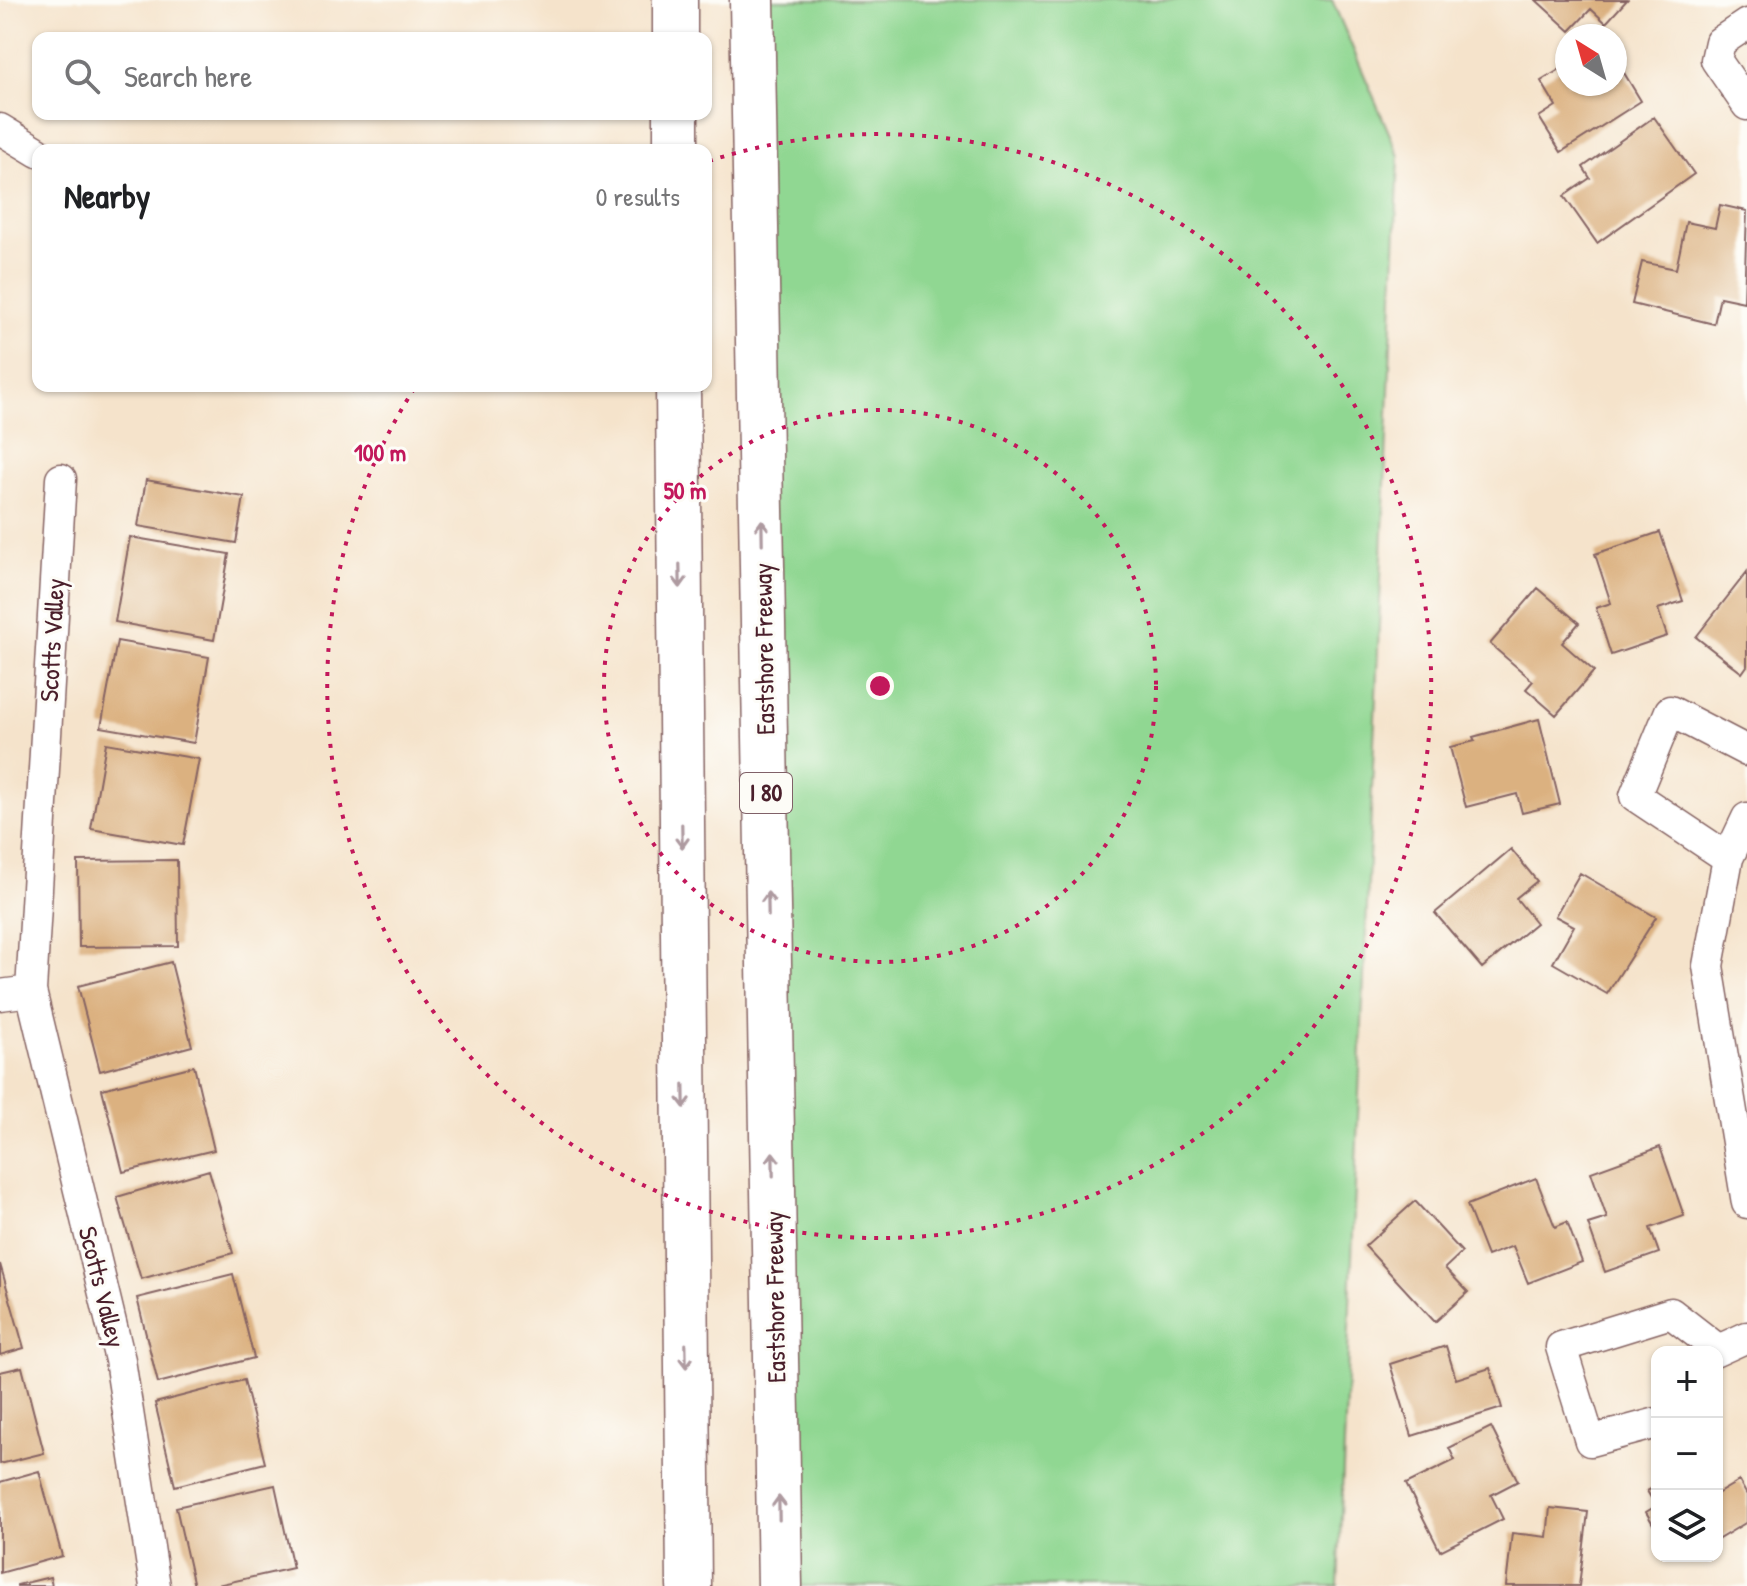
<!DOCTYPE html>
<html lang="en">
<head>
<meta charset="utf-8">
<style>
	body { margin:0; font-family:"Patrick Hand",sans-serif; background:#f2f2f2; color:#202124 }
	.controls { position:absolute; right:24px; bottom:24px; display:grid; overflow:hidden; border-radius:16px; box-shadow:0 2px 6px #0004 }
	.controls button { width:72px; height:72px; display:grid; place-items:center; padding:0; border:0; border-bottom:2px solid #e0e0e0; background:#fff; color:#202124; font:40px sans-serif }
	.compass { position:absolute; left:1555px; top:24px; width:72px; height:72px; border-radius:50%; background:#fff; box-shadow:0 2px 6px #0004; rotate:323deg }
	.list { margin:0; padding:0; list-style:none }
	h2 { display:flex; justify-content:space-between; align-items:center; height:104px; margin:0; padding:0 32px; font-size:34px }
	h2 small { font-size:26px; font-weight:400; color:#757577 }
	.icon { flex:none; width:44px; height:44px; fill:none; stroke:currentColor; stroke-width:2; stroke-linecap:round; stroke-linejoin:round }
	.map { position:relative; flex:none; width:1747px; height:1586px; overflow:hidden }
	.search { position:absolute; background:#fff; box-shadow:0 2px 6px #0004; left:32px; top:32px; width:680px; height:88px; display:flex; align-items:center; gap:20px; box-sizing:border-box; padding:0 28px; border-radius:16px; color:#757577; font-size:30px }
	.panel { position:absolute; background:#fff; box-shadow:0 2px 6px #0004; left:32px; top:144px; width:680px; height:248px; border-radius:16px }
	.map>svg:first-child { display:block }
	.green { fill:#90d792; stroke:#6d7b5e; stroke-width:2 }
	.building { fill:#dbb180 }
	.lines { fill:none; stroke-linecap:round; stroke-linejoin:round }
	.street-casing { stroke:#866463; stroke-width:33 }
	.highway-casing { stroke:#866463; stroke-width:47 }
	.street { stroke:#fff; stroke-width:30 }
	.highway { stroke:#fff; stroke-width:44 }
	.oneway { stroke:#ae9aa0 }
	.ring { fill:none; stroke:#c2185b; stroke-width:4; stroke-dasharray:4 8 }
	.labels { text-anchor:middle; stroke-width:6; stroke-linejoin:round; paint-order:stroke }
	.shield { fill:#fdfcf7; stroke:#806168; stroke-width:2 }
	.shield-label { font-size:24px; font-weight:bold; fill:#4a1f2b }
	.street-label { font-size:26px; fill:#4a1f2b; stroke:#fdfcf7 }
	.centre { fill:#c2185b; stroke:#fdfcf7; stroke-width:4 }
	.ring-label { font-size:24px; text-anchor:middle; font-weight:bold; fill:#c2185b; stroke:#fdfcf7; stroke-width:6; stroke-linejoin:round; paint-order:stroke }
</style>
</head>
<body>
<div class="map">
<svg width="1747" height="1586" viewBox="0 0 1747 1586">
	<rect width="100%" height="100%" fill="#fdfcf7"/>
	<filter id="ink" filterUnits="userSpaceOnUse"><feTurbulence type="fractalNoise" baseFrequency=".0125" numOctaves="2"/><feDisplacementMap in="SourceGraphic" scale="16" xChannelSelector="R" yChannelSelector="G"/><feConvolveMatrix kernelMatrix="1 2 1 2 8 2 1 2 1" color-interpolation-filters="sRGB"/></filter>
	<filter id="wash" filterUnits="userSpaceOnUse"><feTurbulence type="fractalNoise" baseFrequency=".006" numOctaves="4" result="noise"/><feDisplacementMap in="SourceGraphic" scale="32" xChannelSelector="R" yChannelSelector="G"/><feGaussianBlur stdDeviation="1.8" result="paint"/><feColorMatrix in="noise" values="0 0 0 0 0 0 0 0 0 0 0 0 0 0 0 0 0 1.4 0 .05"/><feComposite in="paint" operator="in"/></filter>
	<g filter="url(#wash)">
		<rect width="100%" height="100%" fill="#f5e3cb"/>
		<path class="green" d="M752,0H1332L1399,156L1338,1586H780Z"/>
		<g id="blocks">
			<path class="building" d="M1536,0H1627L1606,23L1591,9L1570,31Z
				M1567,65V84H1615V72L1621,68L1641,101L1561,152L1539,117L1556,106L1541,81Z
				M1654,117L1694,174L1597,243L1564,196L1590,178L1583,167Z
				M1720,205L1747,211L1744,302L1720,297L1714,324L1632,304L1642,262L1676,269L1686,222L1715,228Z
				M146,480L244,497L236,543L138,526Z
				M1660,532L1683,601L1658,609L1667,636L1611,655L1596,608L1611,603L1595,554Z
				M130,537L229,554L214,640L115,622Z
				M1747,572V666L1742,673L1696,637Z
				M1538,588L1579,623L1562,643L1594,671L1556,715L1526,689L1533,681L1490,644Z
				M117,641L209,657L194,743L101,727Z
				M1539,719L1560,804L1522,813L1517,794L1466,807L1450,747L1475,741L1473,737Z
				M106,743L199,759L183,845L91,829Z
				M1511,849L1537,881L1516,898L1536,923L1482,968L1435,913Z
				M177,860L178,946L79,947L78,861Z
				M1580,873L1656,917L1607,994L1553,963L1574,926L1555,916Z
				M171,962L192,1046L100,1071L78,986Z
				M194,1066L214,1150L123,1172L102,1089Z
				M1660,1147L1684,1216L1650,1228L1659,1253L1605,1272L1588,1224L1607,1218L1591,1172Z
				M209,1170L233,1253L141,1279L117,1197Z
				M1536,1178L1555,1227L1567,1222L1582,1262L1528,1283L1513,1246L1487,1256L1467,1205Z
				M1415,1201L1462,1252L1445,1268L1468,1292L1435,1322L1365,1246Z
				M0,1264L24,1348L0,1355Z
				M233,1274L254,1358L158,1383L137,1298Z
				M1446,1346L1456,1379L1490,1368L1502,1408L1412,1436L1390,1364Z
				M22,1367L44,1453L0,1464V1372Z
				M244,1380L265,1463L175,1486L155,1403Z
				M1491,1427L1518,1481L1491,1495L1503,1519L1440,1551L1406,1484L1455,1460L1449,1448Z
				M39,1471L62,1556L0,1573V1482Z
				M1739,1481L1747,1495V1522L1717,1540V1494Z
				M275,1485L293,1568L213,1586H194L176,1507Z
				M1657,1486V1531L1646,1512L1656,1506L1647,1491Z
				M1550,1508L1588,1512L1579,1586H1506L1512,1533L1547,1537Z
				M50,1577L52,1586H17V1585Z"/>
		</g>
	</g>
	<g filter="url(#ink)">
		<use href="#blocks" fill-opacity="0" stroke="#866463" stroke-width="2"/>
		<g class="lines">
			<defs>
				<path id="street" d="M1747,24L1720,42L1716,60L1747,105
					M0,129L38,152
					M61,479L31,991L120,1360L155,1586
					M1747,818L1728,858L1708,966L1747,1203
					M1728,858L1635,796L1670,711L1747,751
					M0,995L31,991
					M1714,1352L1747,1337
					M1657,1423L1590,1441L1561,1347L1671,1313L1716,1348"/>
				<path id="highway" d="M675,0V38
					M752,0L780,1586
					M676,114V150
					M678,386L689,1586"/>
			</defs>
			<use href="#street" class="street-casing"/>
			<use href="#highway" class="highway-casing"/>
			<use href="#street" class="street"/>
			<use href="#highway" class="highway"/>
		</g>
		<defs><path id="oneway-shaft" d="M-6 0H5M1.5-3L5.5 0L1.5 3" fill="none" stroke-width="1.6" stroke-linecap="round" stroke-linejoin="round" transform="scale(2)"/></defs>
		<g class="oneway">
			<use href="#oneway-shaft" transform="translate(762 532) rotate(-91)"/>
			<use href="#oneway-shaft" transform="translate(680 576) rotate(89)"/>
			<use href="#oneway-shaft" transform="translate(682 836) rotate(89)"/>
			<use href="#oneway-shaft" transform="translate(768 904) rotate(-91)"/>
			<use href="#oneway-shaft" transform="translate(684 1096) rotate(89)"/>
			<use href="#oneway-shaft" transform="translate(773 1164) rotate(-91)"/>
			<use href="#oneway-shaft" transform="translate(686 1356) rotate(89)"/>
			<use href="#oneway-shaft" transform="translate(779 1508) rotate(-91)"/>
		</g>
	</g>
	<g class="ring">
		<circle cx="880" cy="686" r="276"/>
		<path d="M709 161A552 552 0 1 1 414 389"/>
	</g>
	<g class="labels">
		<rect class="shield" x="740" y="773" width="52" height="40" rx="6"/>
		<g class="shield-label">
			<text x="766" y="801">I 80</text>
		</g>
		<g class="street-label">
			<text transform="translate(52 640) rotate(-87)" y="9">Scotts Valley</text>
			<text transform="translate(764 649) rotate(-91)" y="9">Eastshore Freeway</text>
			<text transform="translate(102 1287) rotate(76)" y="9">Scotts Valley</text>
			<text transform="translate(775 1297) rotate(-91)" y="9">Eastshore Freeway</text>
		</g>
	</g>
	<circle cx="880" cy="686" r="12" class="centre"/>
	<g class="ring-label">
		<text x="380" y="461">100 m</text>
		<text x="685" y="499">50 m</text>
	</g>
</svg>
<div class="controls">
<button>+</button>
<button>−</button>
<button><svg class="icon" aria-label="layers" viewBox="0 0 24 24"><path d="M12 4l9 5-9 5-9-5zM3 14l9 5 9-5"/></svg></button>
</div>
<svg class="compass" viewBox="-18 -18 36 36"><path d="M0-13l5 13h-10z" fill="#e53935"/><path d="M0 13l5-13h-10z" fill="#757577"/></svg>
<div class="search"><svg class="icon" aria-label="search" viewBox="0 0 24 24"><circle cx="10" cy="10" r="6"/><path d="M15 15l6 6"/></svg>Search here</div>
<section class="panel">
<h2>Nearby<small>0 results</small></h2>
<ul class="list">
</ul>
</section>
</div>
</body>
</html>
